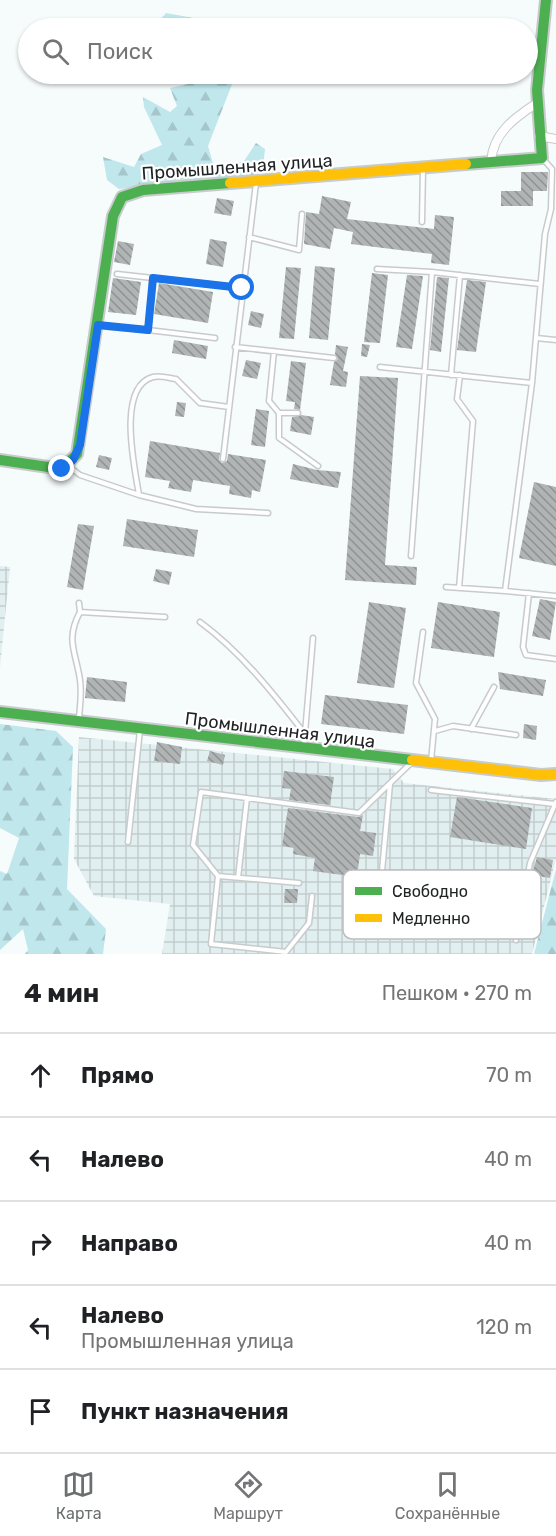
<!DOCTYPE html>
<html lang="ru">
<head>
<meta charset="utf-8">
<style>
	body { margin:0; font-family:Rubik,sans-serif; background:#f2f2f2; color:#202124 }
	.stop { position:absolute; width:18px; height:18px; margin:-14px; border:4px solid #1a73e8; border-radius:50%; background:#fff }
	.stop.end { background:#1a73e8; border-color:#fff; box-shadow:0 2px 6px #0008 }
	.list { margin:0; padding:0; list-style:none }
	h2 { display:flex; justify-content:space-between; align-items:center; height:78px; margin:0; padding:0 24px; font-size:26px }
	h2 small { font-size:20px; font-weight:400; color:#757577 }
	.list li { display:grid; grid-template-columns:39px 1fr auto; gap:18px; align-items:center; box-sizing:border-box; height:84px; padding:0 24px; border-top:2px solid #e0e0e0 }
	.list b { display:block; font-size:22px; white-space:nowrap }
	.list p { margin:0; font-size:20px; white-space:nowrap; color:#757577 }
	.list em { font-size:20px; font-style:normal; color:#757577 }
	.icon { flex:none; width:33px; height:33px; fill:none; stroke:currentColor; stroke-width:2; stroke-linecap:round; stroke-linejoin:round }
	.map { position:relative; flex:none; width:556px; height:954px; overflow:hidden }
	.search { position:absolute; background:#fff; box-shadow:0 2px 4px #0004; left:18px; right:18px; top:18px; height:66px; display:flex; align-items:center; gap:15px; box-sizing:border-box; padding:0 21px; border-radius:33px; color:#757577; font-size:22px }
	.sheet { height:498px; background:#fff }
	nav { display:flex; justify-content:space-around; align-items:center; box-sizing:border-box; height:84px; border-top:2px solid #e0e0e0; background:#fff; font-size:16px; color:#757577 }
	nav a { display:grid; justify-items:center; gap:3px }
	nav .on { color:#6b6f6f }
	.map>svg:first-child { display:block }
	.industrial { fill:url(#industrial-grid) }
	.forest { fill:url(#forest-firs) }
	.building { fill:url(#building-back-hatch) }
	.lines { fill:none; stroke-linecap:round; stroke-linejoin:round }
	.lane-casing { stroke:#c7cbcc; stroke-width:7 }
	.street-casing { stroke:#c7cbcc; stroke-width:10 }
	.fast-casing { stroke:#c7cbcc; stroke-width:14 }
	.slow-casing { stroke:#c7cbcc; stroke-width:14 }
	.lane { stroke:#fefefe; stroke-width:4 }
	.street { stroke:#fefefe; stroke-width:8 }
	.fast { stroke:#4caf50; stroke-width:10 }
	.slow { stroke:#ffc107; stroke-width:10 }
	.route { stroke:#1a73e8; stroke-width:8 }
	.labels { text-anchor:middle; stroke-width:4.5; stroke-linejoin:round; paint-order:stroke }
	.street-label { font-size:18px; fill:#202424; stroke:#fff }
	.key { fill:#fff; stroke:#bcbdbd; stroke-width:1.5 }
	.key-label { font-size:16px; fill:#202424 }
</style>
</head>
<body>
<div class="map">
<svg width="556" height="954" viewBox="0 0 556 954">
	<defs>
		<pattern id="industrial-grid" width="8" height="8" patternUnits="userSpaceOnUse" patternTransform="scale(1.5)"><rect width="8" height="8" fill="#e2eff0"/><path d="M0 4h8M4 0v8" fill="none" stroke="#c2cdce"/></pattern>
		<pattern id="forest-firs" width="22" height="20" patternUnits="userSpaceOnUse" patternTransform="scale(1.5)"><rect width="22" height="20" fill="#c0e7ec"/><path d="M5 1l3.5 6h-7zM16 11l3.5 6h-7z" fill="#a5c6ca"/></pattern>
		<pattern id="building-back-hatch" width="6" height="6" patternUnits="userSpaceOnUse" patternTransform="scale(1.5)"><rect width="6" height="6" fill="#b0b4b4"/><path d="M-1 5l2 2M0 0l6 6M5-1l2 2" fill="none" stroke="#8f9292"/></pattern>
	</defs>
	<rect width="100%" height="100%" fill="#f6fbfb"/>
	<path class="industrial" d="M0,566L10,567L0,667Z
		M79,737L393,769L404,783L556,799V859L532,954H162L170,904L94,896L74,859Z"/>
	<path class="forest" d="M166,13L199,19L189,28H153Z
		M193,74H236L208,146L214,167L244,161L256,143L265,149L263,168L253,175L119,189L107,180L103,157L134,167L141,154L162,145L144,107L143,97L170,112L177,106L170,88L188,84Z
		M0,724L56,731L73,747L67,889L106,929L103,954H25L28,950L23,929L0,950V871L7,874L19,838L0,828Z
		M556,869V954H534Z"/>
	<path class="building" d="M521,172H548L547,191H533V206H501V191H521Z
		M322,196L351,202L347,219L434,229L435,215L454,217L449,265L431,263L432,254L351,244L353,232L334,228L330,249L304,244L306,212L319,214Z
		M217,198L234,201L231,216L214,213Z
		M210,239L227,242L223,267L206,264Z
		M118,241L134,244L130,265L114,262Z
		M315,266L335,268L328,340L309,338Z
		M286,267L301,268L294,339L279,338Z
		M372,273L388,275L380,343L364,342Z
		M407,275L423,276L412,349L396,347Z
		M437,277L449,278L441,352L430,350Z
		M113,278L141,282L136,315L108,312Z
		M467,280L486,282L476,352L457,350Z
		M159,283L213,292L208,323L154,314Z
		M251,311L264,314L261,328L248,325Z
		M174,340L208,346L206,359L172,353Z
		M362,344L370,345L367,357L361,356Z
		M336,345L348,347L343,371L348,372L346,387L330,385L334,362L338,359L335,354Z
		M246,360L261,363L257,379L242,376Z
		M291,361L306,363L300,410L294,409L295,402L286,401Z
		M360,376L398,378L385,565L417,567L416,585L345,580Z
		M177,402L186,403L184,417L175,416Z
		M256,409L269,411L265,447L251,445Z
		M301,415L314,417L311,435L290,431L292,417Z
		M150,441L220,453L219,460L222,463L227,461L228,454L266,460L260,492L252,490L251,498L229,494L230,486L193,480L191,492L168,488L170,481L145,477Z
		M99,455L112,458L109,470L96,467Z
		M293,464L317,470L341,472L338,488L290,479Z
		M534,482L556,487V566L519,558Z
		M127,519L198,530L194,557L123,546Z
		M78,524L94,526L83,590L67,587Z
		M156,569L172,572L169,585L153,581Z
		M540,599L556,602L550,640L532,636Z
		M369,602L406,608L394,688L357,683Z
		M438,602L500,612L494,657L431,648Z
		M498,672L546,680L543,696L500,689Z
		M87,677L127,682L125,702L85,698Z
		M325,695L408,705L404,734L321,724Z
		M524,724L537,726L536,740L523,738Z
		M157,742L182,747L180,764L154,761Z
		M210,751L225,755L223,765L207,761Z
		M284,771L334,777L330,805L289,800L291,789L282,788Z
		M457,797L532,808L526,849L450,837Z
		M288,808L358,817L363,815L360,831L376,833L373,856L360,854L357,877L313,871L315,858L293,854L294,848L282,846Z
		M537,857L553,860L550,878L532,875Z
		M285,889H298L297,903H284Z"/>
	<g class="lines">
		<defs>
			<path id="lane" d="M422,222L423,169
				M249,237L299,250L302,214
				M377,269L432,272L540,284
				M117,274L242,288
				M99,326L148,330L153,278
				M148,330L215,338
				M536,338L556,340
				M235,347L334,358
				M274,351L269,401L279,413V438L318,466
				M380,367L532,383L505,591L556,596
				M451,375L460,275
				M532,383L545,234L551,209L552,169L543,159
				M279,413H298
				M223,459L256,183
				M67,465L80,475L139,495C135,469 116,387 153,377C160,375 169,378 176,379L200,403L229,407
				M139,495L196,509L268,513
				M411,556L432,272
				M446,587L505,591
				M459,588L473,421L457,399L460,375
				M529,593L523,647L526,655L556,659
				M79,603L80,612
				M200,622C241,652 274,694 305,734
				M423,632L416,683L435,719L431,761
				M79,718C80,706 82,693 80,680C76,652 65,640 80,612L165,617
				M471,729L494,687
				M435,731L453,726L516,735
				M304,745L313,638
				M431,790L555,804
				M128,842L140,730
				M218,876L299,883
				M238,878L247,798
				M381,882L390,784
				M447,883L525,891
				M312,896L309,923L286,952L211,944L218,876L193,845L201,792L359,813L411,763
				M516,940L530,863L556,802"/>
			<path id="street" d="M539,136L556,139
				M491,162C493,133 514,118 537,103"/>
			<path id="fast" d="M466,164L542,158L537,90L546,0
				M0,460L62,469L77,454L113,216L122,197L143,190L230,183
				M0,712L412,760"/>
			<path id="slow" d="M230,183L466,164
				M412,760L541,775L556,774"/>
		</defs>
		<use href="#lane" class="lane-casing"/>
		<use href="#street" class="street-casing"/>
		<use href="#fast" class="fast-casing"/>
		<use href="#slow" class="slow-casing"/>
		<use href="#lane" class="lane"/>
		<use href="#street" class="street"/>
		<use href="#fast" class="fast"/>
		<use href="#slow" class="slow"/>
	</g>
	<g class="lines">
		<path class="route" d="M62,469L73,460L80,445L98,325L148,330L153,278L242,288"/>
	</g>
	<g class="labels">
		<g class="street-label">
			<text transform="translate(237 167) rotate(-4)" y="6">Промышленная улица</text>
			<text transform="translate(280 730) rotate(7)" y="6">Промышленная улица</text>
		</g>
	</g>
	<rect x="343" y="870" width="198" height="69" rx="9" class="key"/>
	<rect x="355" y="887" width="27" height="8" fill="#4caf50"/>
	<rect x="355" y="914" width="27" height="8" fill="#ffc107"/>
	<g class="key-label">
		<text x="392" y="897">Свободно</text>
		<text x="392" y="924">Медленно</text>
	</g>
</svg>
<div class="stop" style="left:242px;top:288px"></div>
<div class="stop end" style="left:62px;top:469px"></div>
<div class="search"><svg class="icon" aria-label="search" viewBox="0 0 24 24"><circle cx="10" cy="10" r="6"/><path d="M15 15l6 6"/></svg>Поиск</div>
</div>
<section class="sheet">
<h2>4 мин<small>Пешком · 270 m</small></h2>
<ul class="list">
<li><svg class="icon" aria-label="ahead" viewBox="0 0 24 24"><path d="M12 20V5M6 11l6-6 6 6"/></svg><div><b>Прямо</b></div><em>70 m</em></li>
<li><svg class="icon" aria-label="left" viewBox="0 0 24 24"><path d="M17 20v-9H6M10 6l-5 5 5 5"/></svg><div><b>Налево</b></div><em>40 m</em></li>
<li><svg class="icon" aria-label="right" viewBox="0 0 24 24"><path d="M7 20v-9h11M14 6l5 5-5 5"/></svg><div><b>Направо</b></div><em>40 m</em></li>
<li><svg class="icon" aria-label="left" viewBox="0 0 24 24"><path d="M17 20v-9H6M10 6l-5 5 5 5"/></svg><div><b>Налево</b><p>Промышленная улица</p></div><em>120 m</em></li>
<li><svg class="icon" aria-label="arrive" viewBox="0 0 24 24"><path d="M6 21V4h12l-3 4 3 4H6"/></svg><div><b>Пункт назначения</b></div></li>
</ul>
</section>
<nav>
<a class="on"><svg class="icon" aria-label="map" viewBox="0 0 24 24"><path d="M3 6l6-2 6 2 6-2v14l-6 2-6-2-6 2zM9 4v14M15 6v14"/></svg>Карта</a>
<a><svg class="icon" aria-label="directions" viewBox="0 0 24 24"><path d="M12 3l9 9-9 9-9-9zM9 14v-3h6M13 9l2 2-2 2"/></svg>Маршрут</a>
<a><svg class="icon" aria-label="saved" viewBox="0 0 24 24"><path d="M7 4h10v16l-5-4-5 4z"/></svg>Сохранённые</a>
</nav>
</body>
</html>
